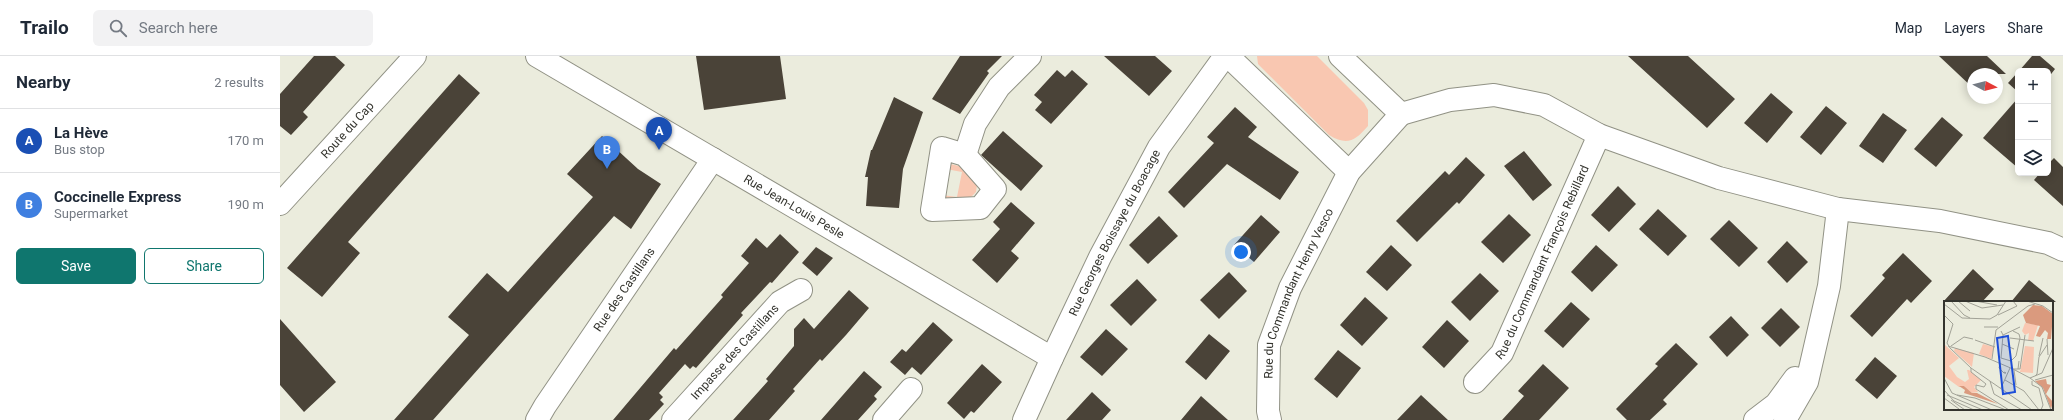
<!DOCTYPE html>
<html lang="en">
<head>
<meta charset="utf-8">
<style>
	body { margin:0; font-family:Roboto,sans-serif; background:#f2f2f3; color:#1f2937 }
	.controls { position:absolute; right:12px; top:12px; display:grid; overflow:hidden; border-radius:6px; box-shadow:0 2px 10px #0003 }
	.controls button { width:36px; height:36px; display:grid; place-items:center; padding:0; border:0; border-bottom:1px solid #e0e1e3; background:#fff; color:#1f2937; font:20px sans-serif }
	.compass { position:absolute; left:1687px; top:12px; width:36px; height:36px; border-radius:50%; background:#fff; box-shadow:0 2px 10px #0003; rotate:97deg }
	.you { position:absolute; left:961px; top:196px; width:14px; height:14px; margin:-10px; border:3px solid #fff; border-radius:50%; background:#1a73e8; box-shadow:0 0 0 6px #1a73e833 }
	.badge { display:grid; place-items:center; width:26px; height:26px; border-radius:50%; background:#0f766e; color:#fff; font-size:13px; font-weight:700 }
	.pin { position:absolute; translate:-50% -33px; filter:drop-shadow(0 1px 2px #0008) }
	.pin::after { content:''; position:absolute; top:21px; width:14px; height:12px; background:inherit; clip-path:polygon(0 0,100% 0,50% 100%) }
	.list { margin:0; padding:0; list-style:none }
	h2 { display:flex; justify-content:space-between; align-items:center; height:52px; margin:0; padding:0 16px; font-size:17px }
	h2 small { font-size:13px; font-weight:400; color:#747a83 }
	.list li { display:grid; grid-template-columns:26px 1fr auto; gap:12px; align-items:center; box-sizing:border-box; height:64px; padding:0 16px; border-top:1px solid #e0e1e3 }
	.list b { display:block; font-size:15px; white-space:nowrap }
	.list p { margin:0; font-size:13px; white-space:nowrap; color:#747a83 }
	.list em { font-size:13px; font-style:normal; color:#747a83 }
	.actions { display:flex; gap:8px; padding:12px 16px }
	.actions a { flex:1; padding:9px 0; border:1px solid #0f766e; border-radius:6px; text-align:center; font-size:14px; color:#0f766e }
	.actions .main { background:#0f766e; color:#fff }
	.icon { flex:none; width:22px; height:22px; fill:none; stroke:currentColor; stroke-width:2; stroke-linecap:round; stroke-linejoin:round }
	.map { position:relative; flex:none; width:1783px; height:364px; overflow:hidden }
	header { display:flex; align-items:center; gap:24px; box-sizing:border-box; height:56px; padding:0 20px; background:#fff; border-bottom:1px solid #e0e1e3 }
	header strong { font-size:19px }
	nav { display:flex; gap:22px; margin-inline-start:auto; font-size:14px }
	.search { width:280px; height:36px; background:#f2f2f3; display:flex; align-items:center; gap:10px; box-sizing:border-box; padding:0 14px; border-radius:6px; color:#747a83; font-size:15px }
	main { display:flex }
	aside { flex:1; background:#fff }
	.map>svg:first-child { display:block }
	.green { fill:#f9c7b1 }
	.building { fill:#4a4338 }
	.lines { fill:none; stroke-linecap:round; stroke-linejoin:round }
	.minor-casing { stroke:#919285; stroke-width:24 }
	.minor { stroke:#fff; stroke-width:22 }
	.labels { text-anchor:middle; stroke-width:4; stroke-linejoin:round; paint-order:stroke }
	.street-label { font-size:12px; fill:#34342e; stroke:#ebecdd }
	.inset-road { fill:none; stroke:#a2a297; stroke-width:1 }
	.view { fill:#1d4ed8; fill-opacity:0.15; stroke:#1d4ed8; stroke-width:2 }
	.inset-edge { fill:none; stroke:#34342e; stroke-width:2 }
</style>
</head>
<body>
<header>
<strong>Trailo</strong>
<div class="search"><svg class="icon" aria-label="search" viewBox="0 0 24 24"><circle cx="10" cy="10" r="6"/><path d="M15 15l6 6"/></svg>Search here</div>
<nav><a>Map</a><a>Layers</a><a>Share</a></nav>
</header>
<main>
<aside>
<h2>Nearby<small>2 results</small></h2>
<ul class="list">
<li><span class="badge" style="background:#1a4fb4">A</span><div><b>La Hève</b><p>Bus stop</p></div><em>170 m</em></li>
<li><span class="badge" style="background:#3f7fe0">B</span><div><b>Coccinelle Express</b><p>Supermarket</p></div><em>190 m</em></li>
</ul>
<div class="actions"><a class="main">Save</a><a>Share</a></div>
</aside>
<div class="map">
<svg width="1783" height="364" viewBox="0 0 1783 364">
	<rect width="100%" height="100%" fill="#ebecdd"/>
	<path class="green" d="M977,0H1037L1084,47L1088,54V70C1075,85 1067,90 1049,79L978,8Z
		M670,108L679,110L697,129L696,136L690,142L664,145L662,139L677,141L682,116L666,113Z"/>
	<path class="building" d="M34,0H55L65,9L23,56L28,61L11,79L0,70V38Z
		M416,0H500L506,43L424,54Z
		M680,0H722L707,15L709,17L680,58L652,43Z
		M824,0H875L892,15L869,40Z
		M1348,0H1408L1455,43L1427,72Z
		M1659,0H1707L1726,18H1693V32Z
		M1752,0H1760L1775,13L1768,22V15H1739Z
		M777,14L785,21L792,14L808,28L771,68L755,54L762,46L754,39Z
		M1738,16V36L1728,27Z
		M179,18L200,37L68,186L80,197L42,241L7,212Z
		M1491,37L1513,56L1487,87L1464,67Z
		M614,41L643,56L623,113L619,152L586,150L588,121H585L591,94H592Z
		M1738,42V112L1703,82Z
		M1546,50L1567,67L1541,99L1520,81Z
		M955,51L977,71L968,81L1019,116L1000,144L947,108L904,152L888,136L934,87L927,81Z
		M1603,57L1627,74L1603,107L1579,90Z
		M1662,61L1683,79L1656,111L1634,93Z
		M723,75L763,110L741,135L701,99Z
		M322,80L358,113L381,128L351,173L334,160L153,364H114L189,279L168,261L207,217L228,236L313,141L287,118Z
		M1244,95L1272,129L1253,145L1224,110Z
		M1186,101L1205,119L1179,148L1177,146L1137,186L1116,165L1165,115L1169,119Z
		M1774,102L1783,111V150L1754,124L1760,117H1768V108Z
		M1338,130L1356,148L1329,176L1311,159Z
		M731,146L755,167L731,195L739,202L717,227L692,204L720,173L713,166Z
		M1378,153L1407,180L1388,200L1359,173Z
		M1229,158L1251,179L1223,207L1201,186Z
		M981,159L1000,176L974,206L954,189Z
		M879,160L898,180L868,208L849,189Z
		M1449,164L1478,192L1459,211L1430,183Z
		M500,178L519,196L492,227L490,226L461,257L463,259L416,312L413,310L410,313L405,308L379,337L383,341L380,344L384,348L369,364H333L394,292L396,294L443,241L441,239L469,207L461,200L476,182L487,192Z
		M1507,185L1528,206L1507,227L1487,206Z
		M1111,189L1132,209L1107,235L1086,216Z
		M1316,189L1338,209L1312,236L1291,216Z
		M536,191L553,202L537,220L522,207Z
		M1623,197L1652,225L1631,247L1627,243L1592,281L1570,260L1605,222L1602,219Z
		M1693,213L1714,233L1702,246H1663Z
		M949,216L967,235L939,263L920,244Z
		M1200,217L1219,235L1190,265L1171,246Z
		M857,223L877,244L851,270L830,249Z
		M1749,224L1776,246H1731Z
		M569,234L589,252L566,279L542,305L540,303L513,333L515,335L489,364H453L488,325L486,323L514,290V273L524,262L534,273Z
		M1085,241L1108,262L1082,290L1060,269Z
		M1291,246L1310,263L1283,292L1264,275Z
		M1501,252L1520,271L1500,291L1481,272Z
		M1451,260L1469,279L1447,301L1429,281Z
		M0,263L56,326L24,356L0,329Z
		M1167,264L1189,285L1164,312L1142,291Z
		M653,266L673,284L641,319L632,311L625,319L610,306L622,293L626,296Z
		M826,273L848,293L822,320L800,301Z
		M929,278L950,295L926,324L905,306Z
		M1396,287L1418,308L1383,344L1387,348L1370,364H1347L1336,353L1378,310L1375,308Z
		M1058,294L1081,312L1057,342L1034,323Z
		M1595,301L1617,320L1597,343L1575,324Z
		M702,308L722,326L694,357L691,355L684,363L667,347Z
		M1263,308L1289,332L1259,364H1222L1244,340L1238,335Z
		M584,315L602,331L594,340L597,343L578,364H541Z
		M812,336L831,354L822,364H786Z
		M1141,339L1168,364H1117Z
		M921,340L948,364H901Z"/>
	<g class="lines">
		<defs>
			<g id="minor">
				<path id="s1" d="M257,0L772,302"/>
				<path d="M948,0L1069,116"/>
				<path d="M1060,0L1121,58"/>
				<path d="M1121,58L1170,44L1214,39L1264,49L1319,79L1439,122L1558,153L1660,165L1768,187L1783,194"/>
				<path d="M662,92L685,99L715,133L700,152L652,154Z"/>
				<path d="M685,99L695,68L719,31L750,0"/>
				<path id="s2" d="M0,148L135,0"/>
				<path id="s3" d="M1195,326L1222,297L1319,79"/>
				<path id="s4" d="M257,364L265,350L433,103"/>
				<path id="s5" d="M393,364L500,246L521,234"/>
				<path d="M604,364L631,333"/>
				<path id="s6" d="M744,364L772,302L820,201L879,91L945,0"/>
				<path id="s7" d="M990,364L988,355L989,289L1010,232L1069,116L1121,58"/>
				<path d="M1475,364L1496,348L1515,322"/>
				<path d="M1505,364L1527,326L1549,230L1558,153"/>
			</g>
		</defs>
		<use href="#minor" class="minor-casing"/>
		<use href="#minor" class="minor"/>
	</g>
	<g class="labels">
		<g class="street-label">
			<text dy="4" stroke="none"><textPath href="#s2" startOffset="100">Route du Cap</textPath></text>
			<text dy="4" stroke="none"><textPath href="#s1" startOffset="298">Rue Jean-Louis Pesle</textPath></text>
			<text dy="4" stroke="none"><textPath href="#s6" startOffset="208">Rue Georges Boissaye du Boacage</textPath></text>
			<text dy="4" stroke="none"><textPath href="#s3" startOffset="139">Rue du Commandant François Rebillard</textPath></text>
			<text dy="4" stroke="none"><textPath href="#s4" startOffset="157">Rue des Castillans</textPath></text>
			<text dy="4" stroke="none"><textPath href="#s7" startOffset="133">Rue du Commandant Henry Vesco</textPath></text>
			<text dy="4" stroke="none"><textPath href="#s5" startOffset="92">Impasse des Castillans</textPath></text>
		</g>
	</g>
	<g transform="translate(1664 245)">
		<rect width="109" height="109" fill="#ebecdd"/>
		<path d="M81,22L94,24L89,40H84L85,32L81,34L78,30ZM0,43L15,57L5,65L13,76L21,81L25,78L23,69H25L37,79L30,86L34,91L28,92L20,85L15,86L0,75ZM39,43L50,46L47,58L35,53ZM81,45L90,46L89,72L76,71ZM11,47L30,52L28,66L10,50Z" fill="#f9c7b1"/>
		<path d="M89,4L98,5L109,13L107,38H103L104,32L101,29L96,36L92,35L96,25L82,22L79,14ZM102,78L103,83L107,84L102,93L109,101L107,108L99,87L91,80ZM15,85H20L28,92H33L54,103L20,92L21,89Z" fill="#da9a7e"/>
		<path class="inset-road" d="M7,0L20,14L26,17M14,0L26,10M21,0L38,7L59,4M31,0L53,4M83,0L99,5L109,12M0,3L18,17L46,18L53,14L62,0M0,14L9,23L3,42L6,47L27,67L88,109M54,14L73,5L69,0M40,26H54M59,34L76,26M66,37L90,40M103,38L104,54M31,39L51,46M58,43L70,48M4,45L41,56L69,68H74L75,60M7,45L20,36L29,38M95,55L99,37M57,57L67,60L72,55L76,37L75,33L69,30M57,57L59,34L57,30M48,58L52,29L84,5L91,3M56,63L55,67L60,72H62L60,71M27,67V71L42,83L40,86L32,84V88L65,109M69,68L86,77M74,68H76L81,34M70,69L72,84M91,75L93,73L95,56L103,44M0,77L8,92L48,109M86,77L98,72L109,47M86,77L98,86L107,109M61,79L80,90L95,109M91,79L109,74M46,80L50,93L78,109M88,80V84L95,87L99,104L97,109M57,87L66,67M0,89L10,100L30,109M3,94L39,109M13,94L31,97L62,109M0,97L15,108M7,99L21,109"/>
		<path class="view" d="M64,35L71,91L59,93L53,37Z"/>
		<rect width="109" height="109" class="inset-edge"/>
	</g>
</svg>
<div class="controls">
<button>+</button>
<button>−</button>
<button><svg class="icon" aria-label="layers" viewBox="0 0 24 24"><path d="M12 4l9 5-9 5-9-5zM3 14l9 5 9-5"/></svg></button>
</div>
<svg class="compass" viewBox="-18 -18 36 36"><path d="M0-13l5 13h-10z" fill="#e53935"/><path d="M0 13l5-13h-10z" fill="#747a83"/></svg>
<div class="you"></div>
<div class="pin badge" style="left:379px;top:94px;background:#1a4fb4">A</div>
<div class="pin badge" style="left:327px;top:113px;background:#3f7fe0">B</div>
</div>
</main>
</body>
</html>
